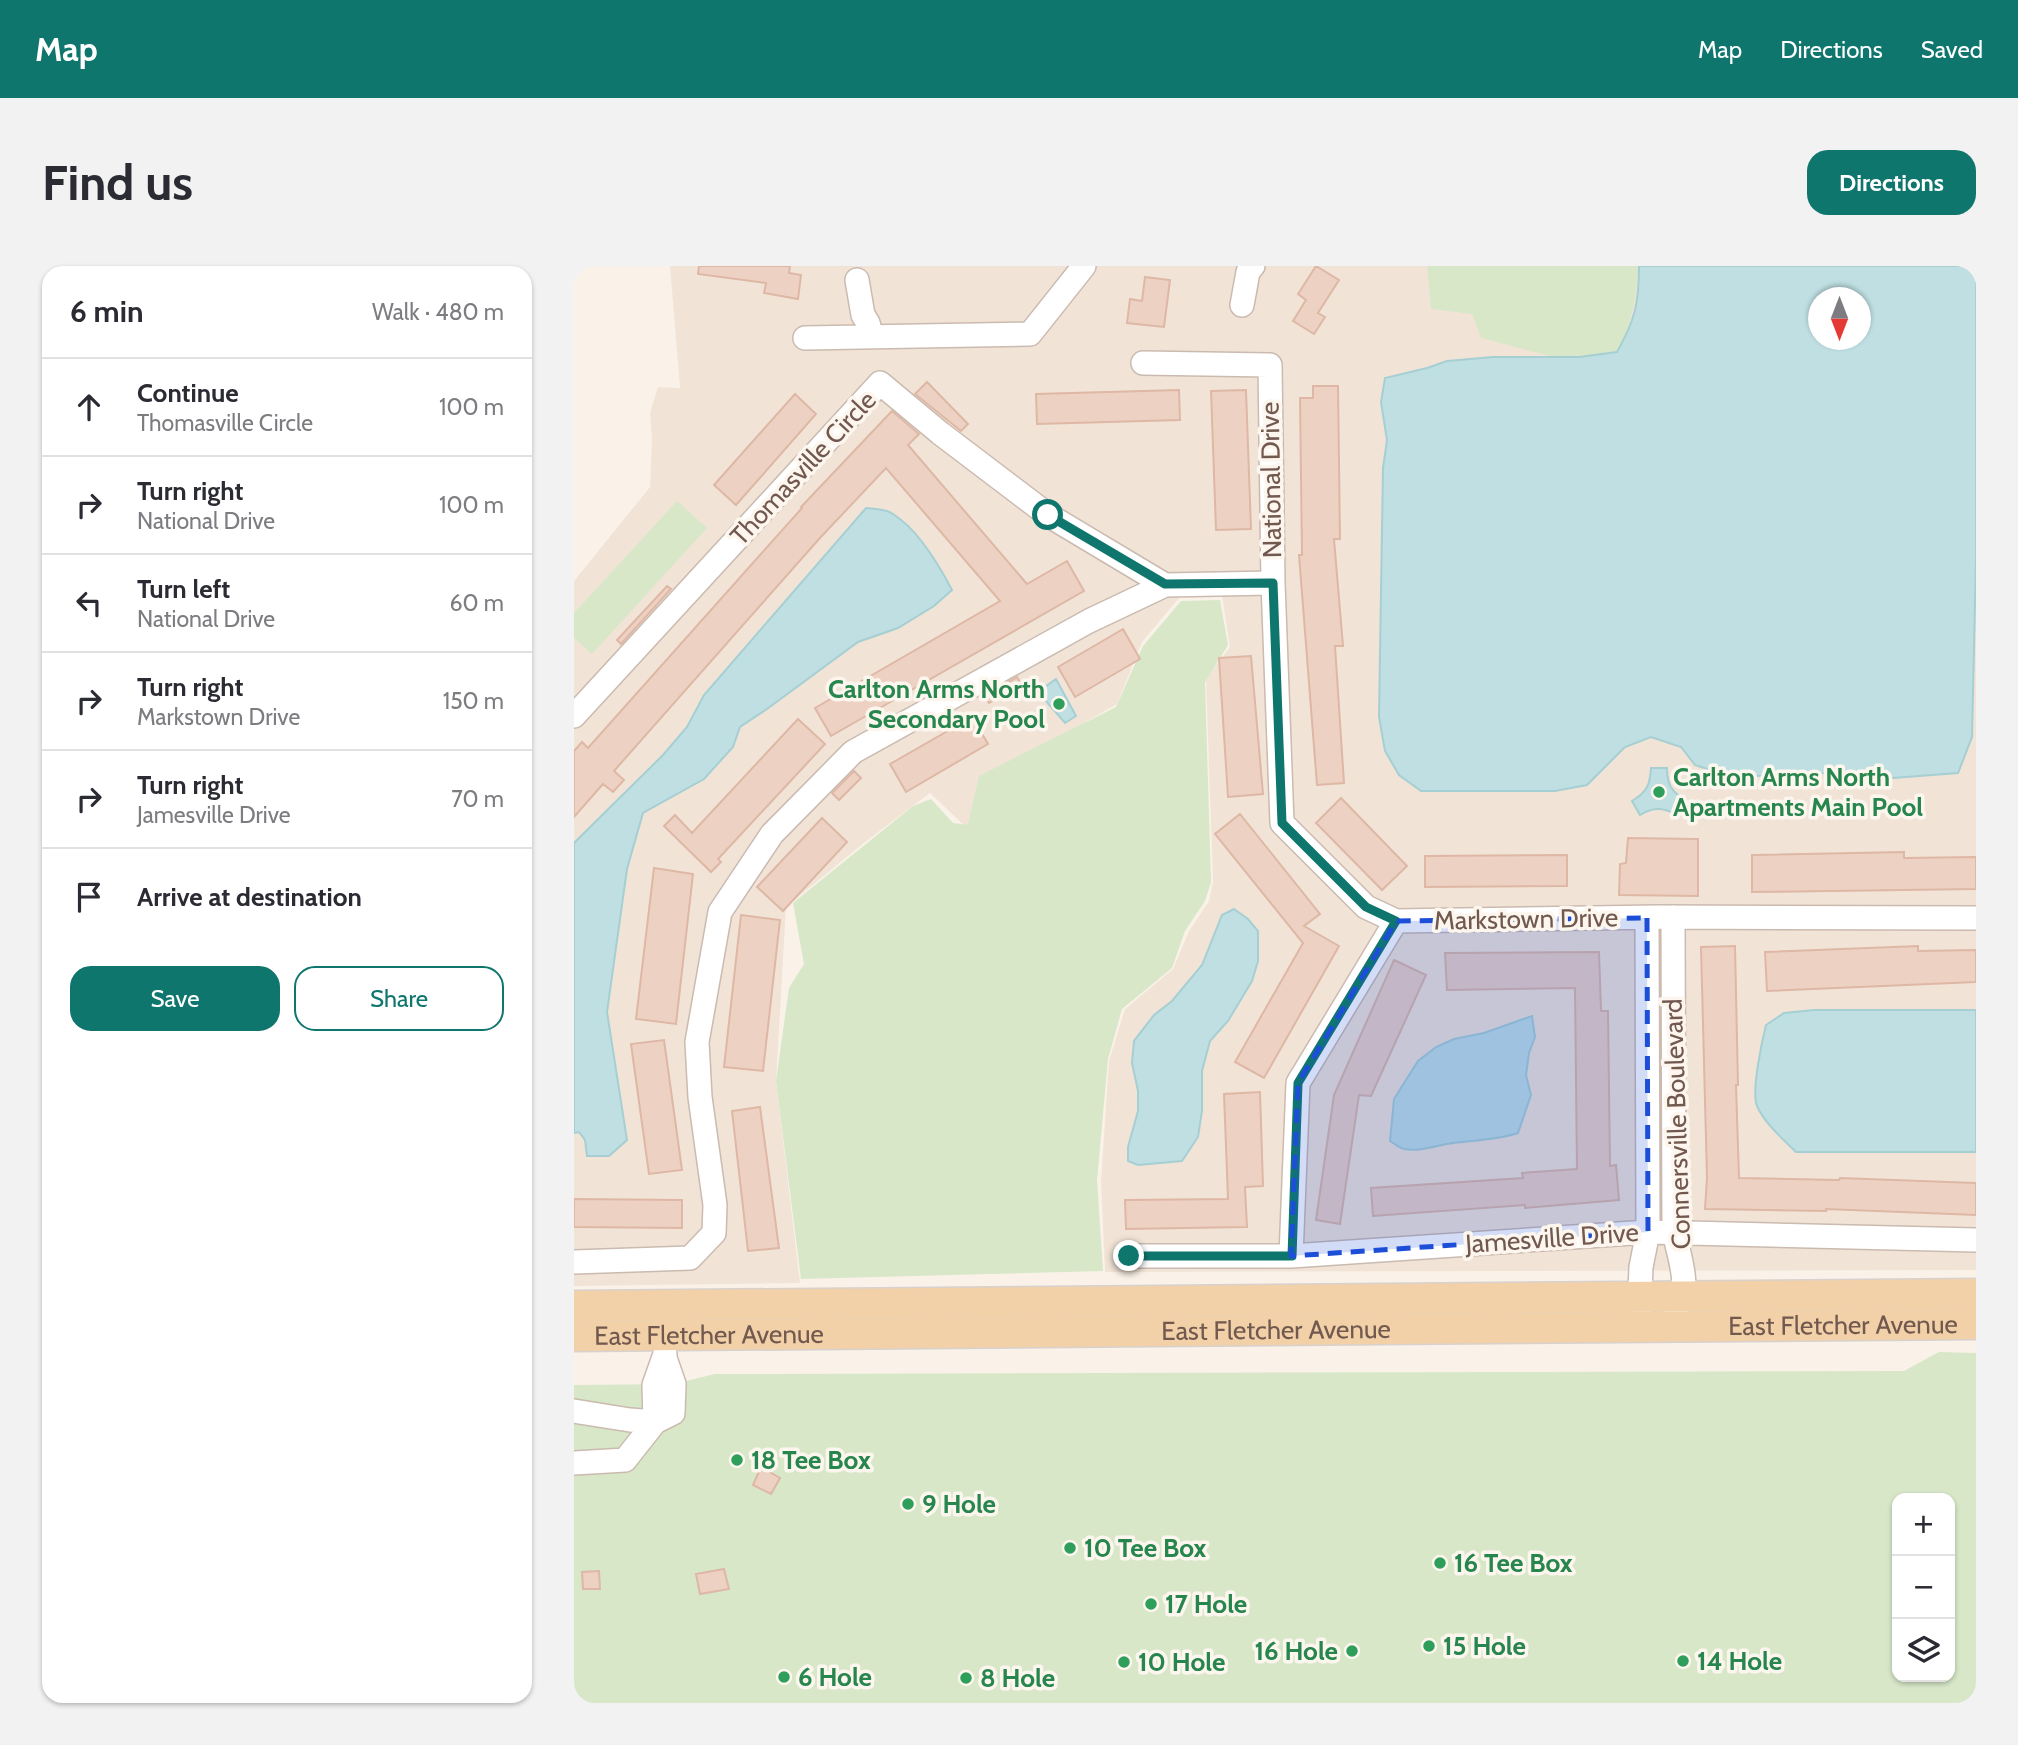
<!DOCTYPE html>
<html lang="en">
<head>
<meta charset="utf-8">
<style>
	body { margin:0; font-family:Cabin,sans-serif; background:#f2f2f3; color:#2b2b33 }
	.controls { position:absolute; right:21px; bottom:21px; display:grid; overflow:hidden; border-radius:14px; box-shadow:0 2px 5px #0004 }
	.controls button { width:63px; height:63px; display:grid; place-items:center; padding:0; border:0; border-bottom:2px solid #e1e1e2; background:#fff; color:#2b2b33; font:35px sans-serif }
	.compass { position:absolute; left:1234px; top:21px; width:63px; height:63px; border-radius:50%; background:#fff; box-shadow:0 2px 5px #0004; rotate:180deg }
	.stop { position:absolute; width:21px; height:21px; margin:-16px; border:5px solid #0f766e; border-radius:50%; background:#fff }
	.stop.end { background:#0f766e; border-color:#fff; box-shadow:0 2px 7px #0008 }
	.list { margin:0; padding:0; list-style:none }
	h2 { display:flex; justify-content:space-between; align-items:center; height:91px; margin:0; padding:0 28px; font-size:30px }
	h2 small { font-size:23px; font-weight:400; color:#7c7c81 }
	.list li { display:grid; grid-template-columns:46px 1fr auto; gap:21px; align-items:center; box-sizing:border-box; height:98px; padding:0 28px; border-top:2px solid #e1e1e2 }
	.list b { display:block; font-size:26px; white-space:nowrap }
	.list p { margin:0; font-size:23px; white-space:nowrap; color:#7c7c81 }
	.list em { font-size:23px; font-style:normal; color:#7c7c81 }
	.actions { display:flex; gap:14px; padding:21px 28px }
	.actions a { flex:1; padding:16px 0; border:2px solid #0f766e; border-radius:21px; text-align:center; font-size:24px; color:#0f766e }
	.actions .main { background:#0f766e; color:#fff }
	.icon { flex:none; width:38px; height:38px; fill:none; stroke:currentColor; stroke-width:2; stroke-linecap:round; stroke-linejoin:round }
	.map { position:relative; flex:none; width:1402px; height:1437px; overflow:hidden; border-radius:21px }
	header { display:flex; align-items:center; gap:42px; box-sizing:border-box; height:98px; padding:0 35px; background:#0f766e; color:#fff }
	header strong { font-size:33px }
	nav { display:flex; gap:38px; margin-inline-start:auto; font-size:24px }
	.intro { display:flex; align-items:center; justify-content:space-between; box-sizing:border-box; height:168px; padding:0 42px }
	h1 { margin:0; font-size:49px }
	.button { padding:18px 32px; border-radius:21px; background:#0f766e; color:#fff; font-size:24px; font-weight:700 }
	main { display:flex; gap:42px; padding:0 42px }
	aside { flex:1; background:#fff; border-radius:21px; box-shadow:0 2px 5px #0004 }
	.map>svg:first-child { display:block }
	.residential { fill:#f1e4d7; fill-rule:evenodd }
	.green { fill:#d7e7c8; fill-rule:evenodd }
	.water { fill:#bfdfe2; stroke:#a6cfd3; stroke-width:2; fill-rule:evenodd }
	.building { fill:#edd1c3; stroke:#deb7a5; stroke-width:2 }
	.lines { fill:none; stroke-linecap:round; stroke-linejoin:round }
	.minor-casing { stroke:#cbbaaf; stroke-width:26 }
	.major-casing { stroke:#d8d1ce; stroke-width:33 }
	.minor { stroke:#fff; stroke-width:23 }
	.major { stroke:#f2d1a8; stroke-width:30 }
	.route { stroke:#0f766e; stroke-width:9 }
	.marked { fill:#1d4ed8; fill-opacity:0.2; stroke:#1d4ed8; stroke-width:5; stroke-dasharray:14 9; stroke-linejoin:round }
	.leisure-dot { fill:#2e9e5b; stroke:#fdf6ee; stroke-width:2.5 }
	.labels { text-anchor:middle; stroke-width:7; stroke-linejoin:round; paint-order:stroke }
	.street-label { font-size:26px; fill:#72594f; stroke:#fdf6ee }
	.leisure-label { font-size:26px; font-weight:bold; fill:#27864d; stroke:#fdf6ee; text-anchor:start }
</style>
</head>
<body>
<header>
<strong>Map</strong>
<nav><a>Map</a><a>Directions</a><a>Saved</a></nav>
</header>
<div class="intro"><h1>Find us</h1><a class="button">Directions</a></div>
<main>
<aside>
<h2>6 min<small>Walk · 480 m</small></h2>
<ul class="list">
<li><svg class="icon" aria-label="ahead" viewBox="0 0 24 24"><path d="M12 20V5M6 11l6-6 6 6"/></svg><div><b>Continue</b><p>Thomasville Circle</p></div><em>100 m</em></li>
<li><svg class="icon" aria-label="right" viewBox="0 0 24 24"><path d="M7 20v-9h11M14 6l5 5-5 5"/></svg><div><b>Turn right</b><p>National Drive</p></div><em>100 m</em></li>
<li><svg class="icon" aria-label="left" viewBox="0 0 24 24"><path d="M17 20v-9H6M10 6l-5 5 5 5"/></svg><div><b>Turn left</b><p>National Drive</p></div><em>60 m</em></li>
<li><svg class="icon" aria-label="right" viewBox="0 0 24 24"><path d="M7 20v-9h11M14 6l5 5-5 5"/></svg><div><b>Turn right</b><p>Markstown Drive</p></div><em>150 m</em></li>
<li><svg class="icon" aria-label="right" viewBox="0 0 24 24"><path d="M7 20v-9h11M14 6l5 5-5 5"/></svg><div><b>Turn right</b><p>Jamesville Drive</p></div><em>70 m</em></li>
<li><svg class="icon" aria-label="arrive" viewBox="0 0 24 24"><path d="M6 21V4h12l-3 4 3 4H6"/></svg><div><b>Arrive at destination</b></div></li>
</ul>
<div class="actions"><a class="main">Save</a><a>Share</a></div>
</aside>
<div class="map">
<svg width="1402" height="1437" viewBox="0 0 1402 1437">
	<rect width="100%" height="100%" fill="#faf2e8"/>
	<path class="residential" d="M96,0H1402V1004L531,1006L527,915L535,795L551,743L599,703L615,665L635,635L639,616L632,412L656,381L648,330L606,331L568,376L543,438L407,516L395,564L356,527L291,576L212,641L202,815L226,1017L0,1020V315L76,221L78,173L76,147L84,121L106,122ZM1244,32H1286V74H1244Z"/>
	<path class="green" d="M853,0H1064C1063,32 1057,58 1044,87L980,91L907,72L898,48L857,43Z
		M103,235L133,262L18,388L0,372V347Z
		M646,334L654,379L631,416L637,616L631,635L611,665L598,702L548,743L534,793L523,914L529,1005L227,1013L202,815L215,722L230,698L219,637L339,540L357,533L379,557L394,559L405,510L542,441L569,380L607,335Z
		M1365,1086L1402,1087V1437H0V1119L100,1118L141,1108L1330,1105ZM1323,1232H1376V1411H1323Z"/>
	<path class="water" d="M1065,0H1402V293L1398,471L1384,507L1280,515L1256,507L1156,511L1121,499L1107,481L1077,471L1051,481L1013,519L981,525H847L825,509L811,485L805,451L809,202L813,174L807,136L811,112L853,102L873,95L919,91H1005L1043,86C1061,54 1065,37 1065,0ZM1244,32H1286V74H1244Z
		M292,242C300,243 313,243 319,248C343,263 365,299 378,324L360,340L324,362L284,376L193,443L166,461L159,481L130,513L69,547L53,603L33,746L53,874L35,890H13L11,874L5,866L0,867V577L89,489L113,461L130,429Z
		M482,413L502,450L491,457L464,426Z
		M1077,502H1093C1093,518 1097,526 1112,534L1103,549C1089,541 1079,541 1066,549L1058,535C1073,526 1076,519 1077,502Z
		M660,643L674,653L684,665V695L678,715L654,755L636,775L628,805V845L624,871L608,895L564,899L554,895V881L564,845V825L558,797L560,775L580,749L598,735L628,699L648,649Z
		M1240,744H1402V886H1222C1209,873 1191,858 1183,840C1177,826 1188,775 1192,759L1210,747Z
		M958,750L961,771L955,787L952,809L957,829L944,867C923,874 902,874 879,877C863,879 847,886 830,883C825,882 821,878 816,875L820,833L844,795L862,781L880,773L910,767Z"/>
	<path class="building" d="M125,0H216L215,7L227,9L224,33L190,27L192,17L124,8Z
		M742,0L765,14L744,47L751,51L740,68L719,55L732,34L724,28Z
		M571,11L596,14L590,61L553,57L556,33L568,35Z
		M353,116L394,158L387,165L341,128Z
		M739,120H764L766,273H760L769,380H761L770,517L743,519L725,289H728L726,132H739Z
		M605,124L606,154L463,158L462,128Z
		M672,124L677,263L642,264L637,125Z
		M221,128L242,148L162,239L140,219Z
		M318,145L345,168L334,179L453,318L493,295L510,325L257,470L241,442L426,335L312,202L245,273L40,505L50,514L39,526L29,518L0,551V485L8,476L14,482L228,242L227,241Z
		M93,320L97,323L47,378L43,374Z
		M549,363L566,393L501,431L484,401Z
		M677,390L689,528L654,531L645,392Z
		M443,411L447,418L415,437L410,429Z
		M398,451L414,478L332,526L316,498Z
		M224,453L251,478L144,593L147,596L137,606L90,560L101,549L118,567Z
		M280,505L287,512L265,534L258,527Z
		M767,532L833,600L808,624L742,557Z
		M666,548L746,648L730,660L765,680L690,812L661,796L729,677L641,568Z
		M248,552L273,576L209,645L183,621Z
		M1054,572L1124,573V630L1045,629L1046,598L1052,597Z
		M1330,586V592L1402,591V623L1178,626V589Z
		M993,589V620L851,621V590Z
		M80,602L119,608L102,758L62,753Z
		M167,649L206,654L189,805L150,801Z
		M1161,680L1164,819H1162L1165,912L1265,914L1266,912L1402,917V949L1252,943V945L1131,943L1133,912L1127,681Z
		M1344,680V685L1402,684V716L1193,725L1191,686Z
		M1025,686L1027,745H1034L1036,900L1042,899L1045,934L951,942V939L799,950L797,922L949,912L948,907L1003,903L1001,722L873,724L871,687Z
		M820,694L852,709L797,830L785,829L766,958L742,954L760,829Z
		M90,774L108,904L75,908L57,778Z
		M686,826L689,920L671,921L673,961L552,963L551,934L654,933L650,828Z
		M186,841L205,982L174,985L158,845Z
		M0,933L108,934V962L0,961Z
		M187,1201L206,1212L197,1228L179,1219Z
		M150,1303L155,1323L126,1328L122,1308Z
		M25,1305L26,1323H9L8,1306Z"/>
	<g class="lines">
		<defs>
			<path id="minor" d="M283,14L289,49L294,57L298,71
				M668,39L674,6L679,0
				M231,72L456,68L510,0
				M569,97L696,99L699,317L708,557L792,641L822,655
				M0,450L306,117L366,167L474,249L591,319
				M1099,651L1100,966C1105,991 1118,1022 1102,1044
				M555,990H717L1074,966L1402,974
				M717,990L724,817L822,655L1083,651L1402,652
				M0,996L116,992L140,967L141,939L126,831L123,776L146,646L198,568L279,486L515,355L591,319L699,317
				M1065,1047L1067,1001L1074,966L1073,652
				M0,1145L56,1154L81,1156
				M81,1156L80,1119L91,1088
				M0,1197L51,1194L81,1156L99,1147L100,1118L91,1092"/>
			<g id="major">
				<path d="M0,1040L1402,1028"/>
				<path id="s1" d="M0,1070L1402,1058"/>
			</g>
		</defs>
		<use href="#minor" class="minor-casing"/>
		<use href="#major" class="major-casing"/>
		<use href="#minor" class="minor"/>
		<use href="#major" class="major"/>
	</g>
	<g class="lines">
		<path class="route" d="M474,249L591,318L699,317L708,557L792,641L822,655L724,817L718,990H555"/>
	</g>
	<path class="marked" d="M1073,652L1074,966L717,990L724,817L822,655Z"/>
	<g class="leisure-dot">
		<circle cx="485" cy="438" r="7"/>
		<circle cx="1085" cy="526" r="7"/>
		<circle cx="163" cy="1194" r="7"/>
		<circle cx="334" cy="1238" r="7"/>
		<circle cx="496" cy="1282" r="7"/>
		<circle cx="866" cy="1297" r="7"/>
		<circle cx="577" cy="1338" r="7"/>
		<circle cx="855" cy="1380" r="7"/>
		<circle cx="778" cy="1385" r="7"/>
		<circle cx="1109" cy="1395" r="7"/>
		<circle cx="550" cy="1396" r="7"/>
		<circle cx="210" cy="1411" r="7"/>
		<circle cx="392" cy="1412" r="7"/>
	</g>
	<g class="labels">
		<g class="street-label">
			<text transform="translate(229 202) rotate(-47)" y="9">Thomasville Circle</text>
			<text transform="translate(697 214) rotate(-91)" y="9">National Drive</text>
			<text transform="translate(952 653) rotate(-1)" y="9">Markstown Drive</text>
			<text transform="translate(1103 858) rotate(-92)" y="9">Connersville Boulevard</text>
			<text transform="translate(978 972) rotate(-4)" y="9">Jamesville Drive</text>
			<text dy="9" stroke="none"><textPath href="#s1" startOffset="1269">East Fletcher Avenue</textPath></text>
			<text dy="9" stroke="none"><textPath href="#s1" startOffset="702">East Fletcher Avenue</textPath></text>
			<text dy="9" stroke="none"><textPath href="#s1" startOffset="135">East Fletcher Avenue</textPath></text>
		</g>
		<g class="leisure-label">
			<text x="471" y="432" text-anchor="end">Carlton Arms North<tspan x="471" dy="30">Secondary Pool</tspan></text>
			<text x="1099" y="520">Carlton Arms North<tspan x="1099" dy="30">Apartments Main Pool</tspan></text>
			<text x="177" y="1203">18 Tee Box</text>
			<text x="348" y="1247">9 Hole</text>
			<text x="510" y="1291">10 Tee Box</text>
			<text x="880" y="1306">16 Tee Box</text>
			<text x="591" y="1347">17 Hole</text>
			<text x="869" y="1389">15 Hole</text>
			<text x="764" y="1394" text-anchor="end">16 Hole</text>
			<text x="1123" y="1404">14 Hole</text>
			<text x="564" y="1405">10 Hole</text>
			<text x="224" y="1420">6 Hole</text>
			<text x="406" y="1421">8 Hole</text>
		</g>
	</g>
</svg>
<div class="controls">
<button>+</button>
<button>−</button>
<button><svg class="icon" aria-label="layers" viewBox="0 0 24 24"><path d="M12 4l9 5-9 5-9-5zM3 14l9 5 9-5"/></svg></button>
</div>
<svg class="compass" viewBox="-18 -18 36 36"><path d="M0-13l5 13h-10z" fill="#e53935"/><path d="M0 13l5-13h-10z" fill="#7c7c81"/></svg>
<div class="stop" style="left:474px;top:249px"></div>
<div class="stop end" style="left:555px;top:990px"></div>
</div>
</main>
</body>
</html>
